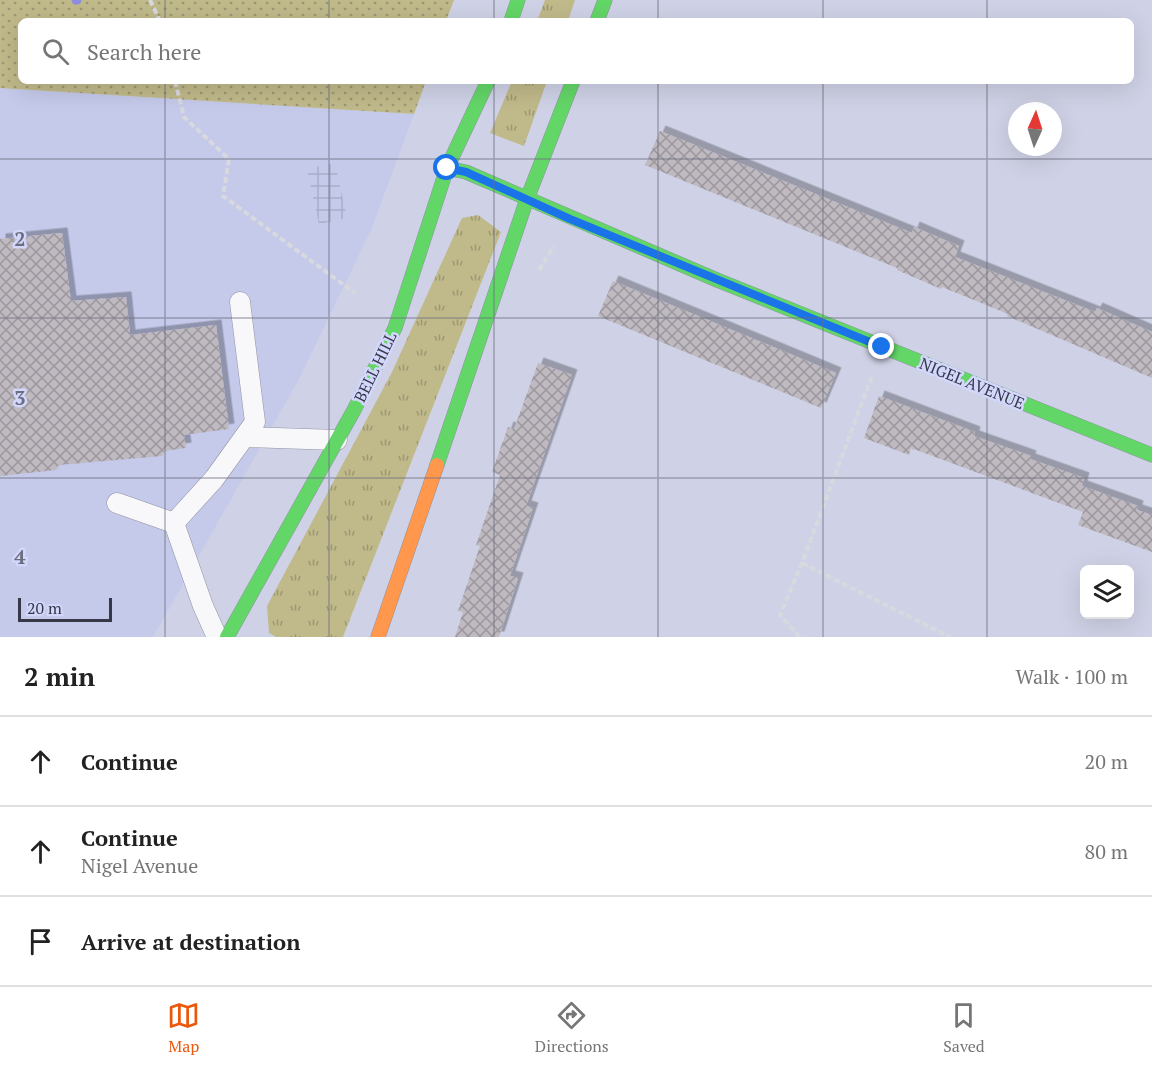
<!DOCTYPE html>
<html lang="en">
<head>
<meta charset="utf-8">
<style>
	body { margin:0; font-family:"PT Serif",serif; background:#f2f2f2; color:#222 }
	.controls { position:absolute; right:18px; bottom:18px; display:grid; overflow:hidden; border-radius:9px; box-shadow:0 6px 24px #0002 }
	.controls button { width:54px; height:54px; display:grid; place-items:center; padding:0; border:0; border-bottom:2px solid #e0e0e0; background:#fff; color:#222; font:30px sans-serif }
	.compass { position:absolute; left:1008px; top:102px; width:54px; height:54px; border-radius:50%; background:#fff; box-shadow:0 6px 24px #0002; rotate:3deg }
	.scale { position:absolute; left:18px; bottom:15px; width:94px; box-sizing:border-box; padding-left:6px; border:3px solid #363847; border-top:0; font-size:16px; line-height:21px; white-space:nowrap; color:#363847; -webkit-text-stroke:4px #d3d7fc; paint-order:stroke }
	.stop { position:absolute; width:18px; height:18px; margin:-14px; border:4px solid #1a73e8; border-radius:50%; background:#fff }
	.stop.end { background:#1a73e8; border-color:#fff; box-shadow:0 2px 6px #0008 }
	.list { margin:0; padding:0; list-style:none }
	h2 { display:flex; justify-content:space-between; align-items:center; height:78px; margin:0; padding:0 24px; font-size:26px }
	h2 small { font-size:20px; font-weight:400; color:#767676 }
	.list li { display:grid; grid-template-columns:39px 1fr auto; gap:18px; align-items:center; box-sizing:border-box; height:90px; padding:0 24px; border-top:2px solid #e0e0e0 }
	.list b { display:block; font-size:22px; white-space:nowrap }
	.list p { margin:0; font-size:20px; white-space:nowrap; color:#767676 }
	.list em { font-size:20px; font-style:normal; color:#767676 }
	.icon { flex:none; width:33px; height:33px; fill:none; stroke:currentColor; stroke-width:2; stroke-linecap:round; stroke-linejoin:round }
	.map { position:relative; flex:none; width:1152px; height:637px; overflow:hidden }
	.search { position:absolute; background:#fff; box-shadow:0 6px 24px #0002; left:18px; right:18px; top:18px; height:66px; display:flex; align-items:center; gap:15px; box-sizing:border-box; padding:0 21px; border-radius:9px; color:#767676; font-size:22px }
	.sheet { height:348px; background:#fff }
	nav { display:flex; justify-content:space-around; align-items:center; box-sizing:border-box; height:84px; border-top:2px solid #e0e0e0; background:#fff; font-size:16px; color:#767676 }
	nav a { display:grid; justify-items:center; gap:3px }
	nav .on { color:#ea580c }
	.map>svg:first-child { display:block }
	.built { fill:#c5c9ea }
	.industrial { fill:url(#industrial-grid) }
	.grass { fill:url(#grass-tufts) }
	.park { fill:url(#park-dots) }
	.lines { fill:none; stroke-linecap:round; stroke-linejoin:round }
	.stream { stroke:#8d8de1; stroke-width:9 }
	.building { fill:url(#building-cross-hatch); filter:url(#shadow) }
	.lane-casing { stroke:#9193a2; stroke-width:21 }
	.fast-casing { stroke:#9193a2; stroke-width:15 }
	.slow-casing { stroke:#9193a2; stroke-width:15 }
	.path { stroke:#d8d9df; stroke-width:4; stroke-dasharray:6 3; stroke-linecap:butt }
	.lane { stroke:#f8f8fb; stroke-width:20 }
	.fast { stroke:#63d668; stroke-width:14 }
	.slow { stroke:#ff974d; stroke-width:14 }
	.route { stroke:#1a73e8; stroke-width:8 }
	.grid { fill:none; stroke:#6c6e7f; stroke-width:1.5; stroke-opacity:0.55 }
	.labels { text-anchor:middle; stroke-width:5; stroke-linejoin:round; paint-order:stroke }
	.street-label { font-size:16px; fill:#363847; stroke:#d3d7fc }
	.grid-label { font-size:20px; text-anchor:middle; font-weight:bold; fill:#6c6e7f; stroke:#d3d7fc; stroke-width:5; stroke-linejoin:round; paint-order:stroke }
</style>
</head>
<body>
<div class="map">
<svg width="1152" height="637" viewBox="0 0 1152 637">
	<defs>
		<pattern id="industrial-grid" width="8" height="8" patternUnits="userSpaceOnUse" patternTransform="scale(1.5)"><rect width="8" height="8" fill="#c5c9ea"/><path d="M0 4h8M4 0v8" fill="none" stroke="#aaadca"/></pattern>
		<pattern id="grass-tufts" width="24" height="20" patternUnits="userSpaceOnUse" patternTransform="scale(1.5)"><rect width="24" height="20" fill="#c0b98a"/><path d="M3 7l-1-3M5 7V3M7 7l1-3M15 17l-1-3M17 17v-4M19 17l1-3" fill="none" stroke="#9d9773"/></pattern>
		<pattern id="park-dots" width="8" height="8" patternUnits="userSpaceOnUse" patternTransform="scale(1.5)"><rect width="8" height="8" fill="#c0b98a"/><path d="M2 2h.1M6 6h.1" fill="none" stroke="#9d9773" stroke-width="1.8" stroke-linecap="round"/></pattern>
		<pattern id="building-cross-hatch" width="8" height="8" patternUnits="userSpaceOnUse" patternTransform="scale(1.5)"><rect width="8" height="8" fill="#bfb9c0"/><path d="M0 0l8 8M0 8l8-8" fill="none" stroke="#9c979e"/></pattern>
		<filter id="shadow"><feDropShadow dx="5.5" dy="-5.5" stdDeviation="0" flood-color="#0004"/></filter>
	</defs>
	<rect width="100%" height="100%" fill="#cfd2e6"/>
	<path class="built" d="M0,88L414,114L371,230L299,379L153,637H0Z"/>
	<path class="industrial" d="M335,163L347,218L319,224L307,169Z"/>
	<path class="grass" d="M545,0H575L568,21H537Z
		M512,81H547L524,146L490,133Z
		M478,215L501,232L343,637H276L269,633L267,606L392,372L462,218Z"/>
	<path class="park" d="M0,0H454L446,21H21V81H426L414,114L0,88Z"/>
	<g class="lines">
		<path class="stream" d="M76,0H77"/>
	</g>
	<path class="building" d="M660,131L912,233L914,227L959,246L955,257L1095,312L1097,308L1152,332V378L1007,316L1008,314L942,287L941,289L897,270V268L645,165Z
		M62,233L71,301L126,297L130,335L216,325L229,429L184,435L186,448L164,451L162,456L59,465L56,470L0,476V239Z
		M613,281L836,373L821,408L598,316Z
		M538,363L572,375L526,506L533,508L510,576L518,578L499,637H455L463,612L458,611L480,546L476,545L500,475L492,472L508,427L514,429Z
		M879,396L975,432L974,436L1031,456L1030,459L1084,478L1082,486L1138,506L1137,510L1152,515V552L1078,525L1083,512L911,448L909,455L864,438Z"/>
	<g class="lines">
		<defs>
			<path id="lane" d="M244,437L337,440
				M117,503L174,523L203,606L217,637
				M174,523L214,479L255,422L240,302"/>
			<path id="fast" d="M511,21L518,0
				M597,21L605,0
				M447,168L466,172L717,280L1152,455
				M437,465L527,199L573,81
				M227,637L354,410L395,328L447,168L488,81"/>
			<path id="slow" d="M378,637L437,465"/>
		</defs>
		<use href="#lane" class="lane-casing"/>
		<use href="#fast" class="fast-casing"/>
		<use href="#slow" class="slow-casing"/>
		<path class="path" d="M150,0L160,21
			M175,81L184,117L229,159L223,196L355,293
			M539,270L554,246
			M802,563L950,637
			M800,637L780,615L802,563L872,376"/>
		<use href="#lane" class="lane"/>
		<use href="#fast" class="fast"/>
		<use href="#slow" class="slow"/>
	</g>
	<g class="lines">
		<path class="route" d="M447,168L466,172L570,219L882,347"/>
	</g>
	<path class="grid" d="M165,0V21M329,0V21M494,0V21M658,0V21M823,0V21M987,0V21M165,81V637M329,81V637M494,81V637M658,81V637M823,81V637M987,81V637M0,159H1152M0,318H1152M0,478H1152"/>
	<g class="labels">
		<g class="street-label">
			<text transform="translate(375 367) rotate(-64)" y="6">BELL HILL</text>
			<text transform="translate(972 383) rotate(22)" y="6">NIGEL AVENUE</text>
		</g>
	</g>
	<g class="grid-label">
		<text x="20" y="246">2</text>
		<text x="20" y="405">3</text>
		<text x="20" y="564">4</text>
	</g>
</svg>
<div class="controls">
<button><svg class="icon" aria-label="layers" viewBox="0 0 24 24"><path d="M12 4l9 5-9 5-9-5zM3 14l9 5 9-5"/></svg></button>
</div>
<svg class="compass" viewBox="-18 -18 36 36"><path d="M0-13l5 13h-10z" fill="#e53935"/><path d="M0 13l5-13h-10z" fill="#767676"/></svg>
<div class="scale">20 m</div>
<div class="stop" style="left:447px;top:168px"></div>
<div class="stop end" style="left:882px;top:347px"></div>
<div class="search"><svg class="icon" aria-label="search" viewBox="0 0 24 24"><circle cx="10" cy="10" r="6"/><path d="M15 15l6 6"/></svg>Search here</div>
</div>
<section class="sheet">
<h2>2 min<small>Walk · 100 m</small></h2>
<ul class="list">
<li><svg class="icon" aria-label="ahead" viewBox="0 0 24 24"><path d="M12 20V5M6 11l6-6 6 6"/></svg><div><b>Continue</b></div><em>20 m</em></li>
<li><svg class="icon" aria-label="ahead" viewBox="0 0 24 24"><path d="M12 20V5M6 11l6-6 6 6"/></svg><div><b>Continue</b><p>Nigel Avenue</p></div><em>80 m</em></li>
<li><svg class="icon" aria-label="arrive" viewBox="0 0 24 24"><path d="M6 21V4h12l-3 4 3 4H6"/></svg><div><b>Arrive at destination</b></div></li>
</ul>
</section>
<nav>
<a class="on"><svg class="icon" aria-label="map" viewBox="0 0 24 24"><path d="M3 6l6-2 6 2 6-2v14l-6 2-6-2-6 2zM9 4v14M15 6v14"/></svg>Map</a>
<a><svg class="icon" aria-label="directions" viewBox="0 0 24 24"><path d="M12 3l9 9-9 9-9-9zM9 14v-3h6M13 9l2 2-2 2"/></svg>Directions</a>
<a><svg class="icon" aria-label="saved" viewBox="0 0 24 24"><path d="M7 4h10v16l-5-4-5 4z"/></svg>Saved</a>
</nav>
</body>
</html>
